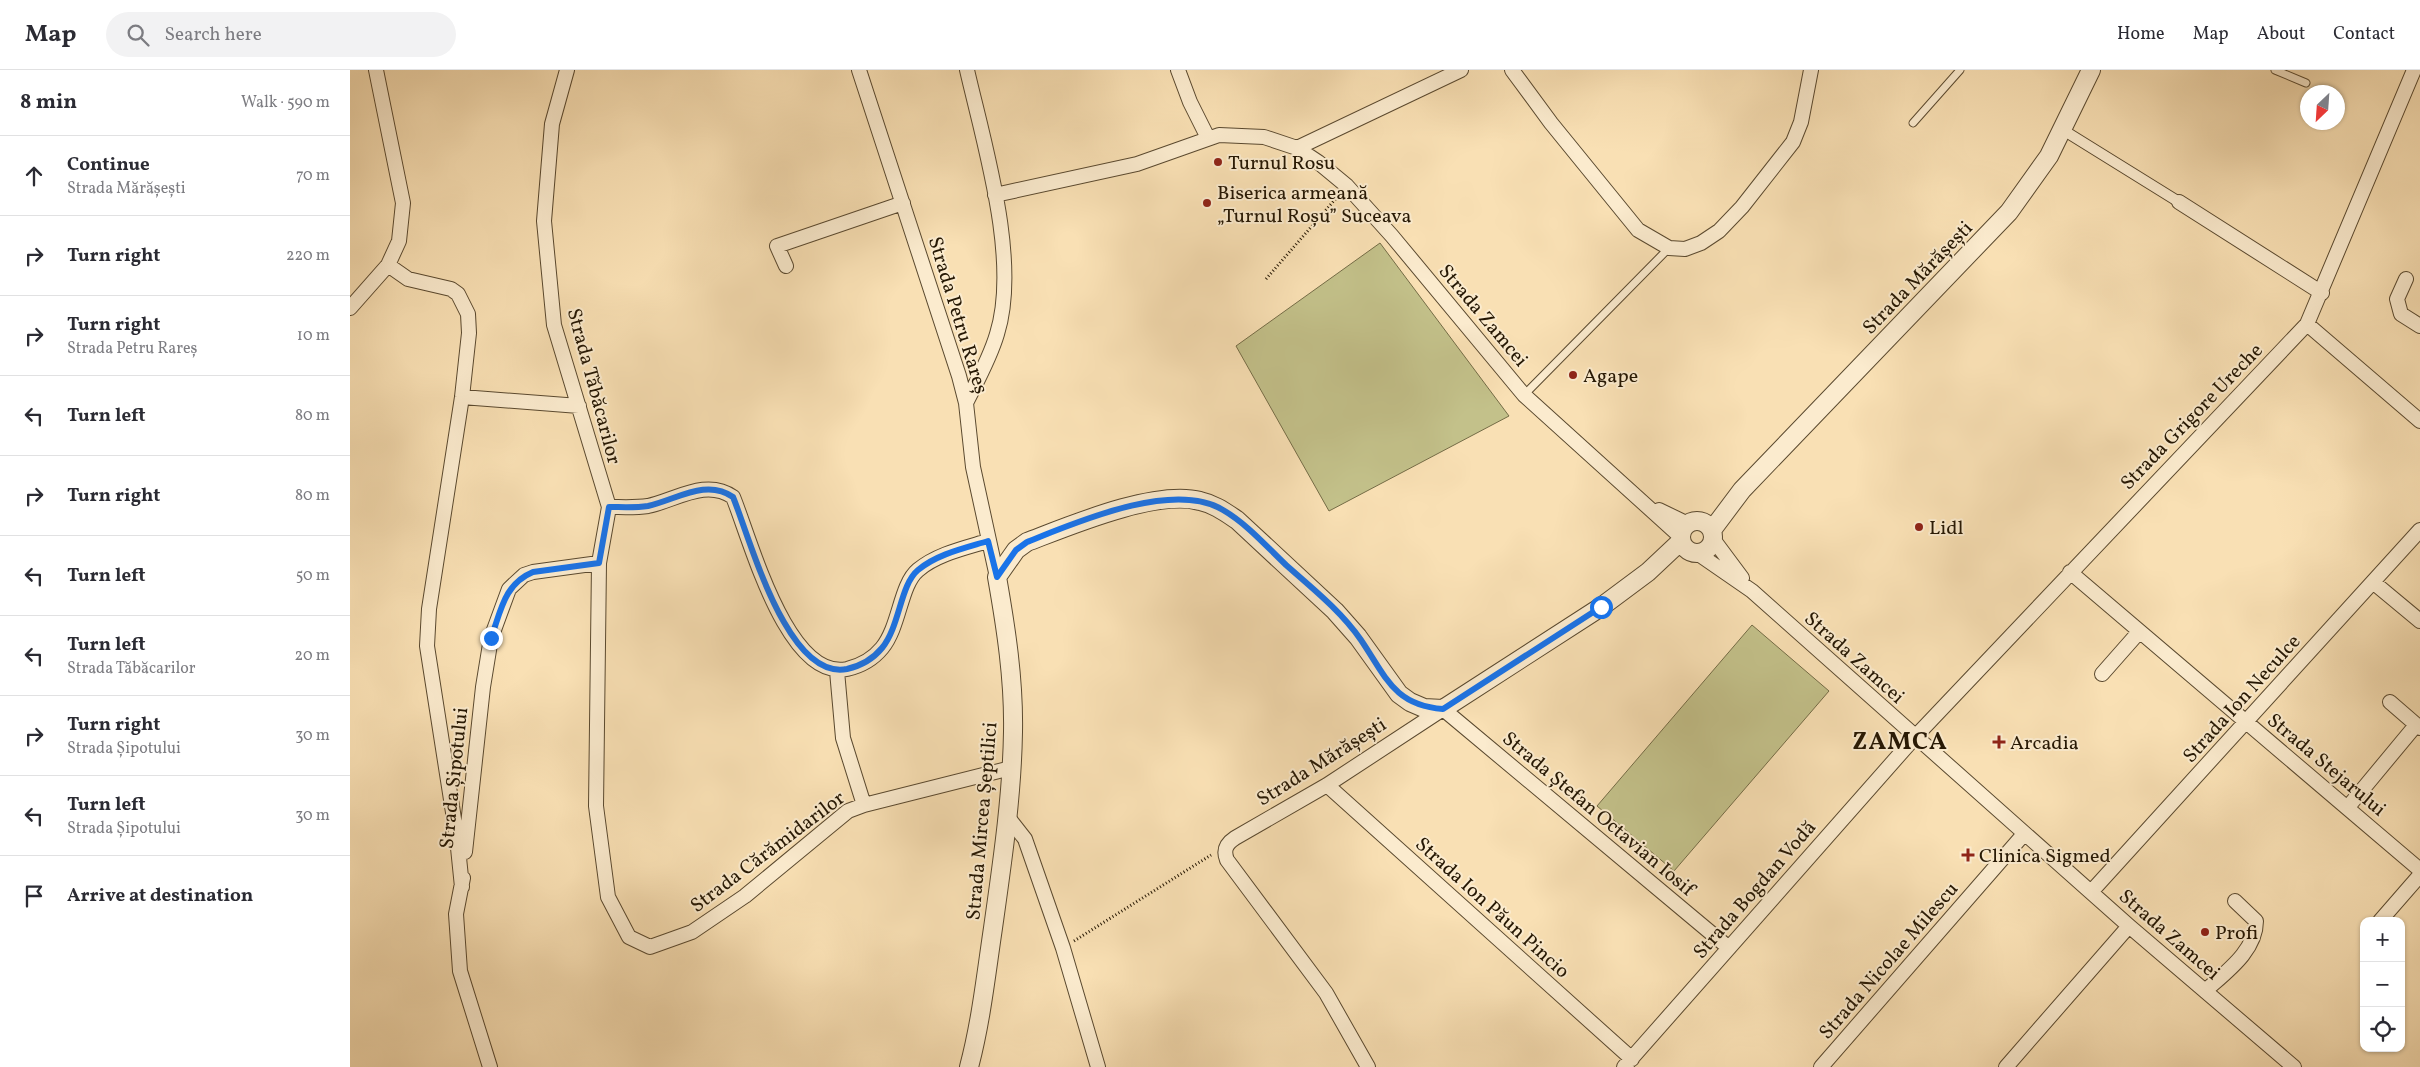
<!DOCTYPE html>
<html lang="en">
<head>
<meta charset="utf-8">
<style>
	body { margin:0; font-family:Vollkorn,serif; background:#f2f2f3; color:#2b2b33 }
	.controls { position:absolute; right:15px; bottom:15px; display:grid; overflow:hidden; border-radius:10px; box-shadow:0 1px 4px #0004 }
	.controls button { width:45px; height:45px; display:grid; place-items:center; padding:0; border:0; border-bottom:1px solid #e1e1e2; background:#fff; color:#2b2b33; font:25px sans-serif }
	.compass { position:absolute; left:1950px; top:15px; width:45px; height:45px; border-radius:50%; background:#fff; box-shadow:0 1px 4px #0004; rotate:205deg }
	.stop { position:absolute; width:15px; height:15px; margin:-11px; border:4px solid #1a73e8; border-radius:50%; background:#fff }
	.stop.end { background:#1a73e8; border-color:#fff; box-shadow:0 1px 5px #0008 }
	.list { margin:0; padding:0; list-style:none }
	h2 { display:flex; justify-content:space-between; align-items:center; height:65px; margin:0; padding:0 20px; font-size:21px }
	h2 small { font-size:16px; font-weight:400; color:#7c7c81 }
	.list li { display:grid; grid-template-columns:32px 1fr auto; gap:15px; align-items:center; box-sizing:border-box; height:80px; padding:0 20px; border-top:1px solid #e1e1e2 }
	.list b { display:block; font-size:19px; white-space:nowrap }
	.list p { margin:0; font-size:16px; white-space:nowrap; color:#7c7c81 }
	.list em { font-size:16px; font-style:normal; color:#7c7c81 }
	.icon { flex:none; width:28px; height:28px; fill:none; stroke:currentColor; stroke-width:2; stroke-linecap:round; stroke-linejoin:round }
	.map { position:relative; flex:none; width:2070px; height:997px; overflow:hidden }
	header { display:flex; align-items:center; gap:30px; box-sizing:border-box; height:70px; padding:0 25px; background:#fff; border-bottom:1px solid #e1e1e2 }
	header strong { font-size:24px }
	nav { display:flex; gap:28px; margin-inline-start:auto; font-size:18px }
	.search { width:350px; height:45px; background:#f2f2f3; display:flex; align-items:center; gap:12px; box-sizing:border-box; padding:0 18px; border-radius:28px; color:#7c7c81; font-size:19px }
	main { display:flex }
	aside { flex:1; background:#fff }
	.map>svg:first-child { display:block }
	.green { fill:#c3c18a; stroke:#746c46 }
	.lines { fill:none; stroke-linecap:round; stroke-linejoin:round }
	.service-casing { stroke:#5a492f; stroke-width:9 }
	.pedestrian-casing { stroke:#5a492f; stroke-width:12 }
	.minor-casing { stroke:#5a492f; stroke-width:16 }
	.tertiary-casing { stroke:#5a492f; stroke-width:20 }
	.path { stroke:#251703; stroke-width:3; stroke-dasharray:1 2.5; stroke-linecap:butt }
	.service { stroke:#fbebce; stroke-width:7 }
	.pedestrian { stroke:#fbebce; stroke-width:10 }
	.minor { stroke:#fbebce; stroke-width:14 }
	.tertiary { stroke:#fbebce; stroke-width:18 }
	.route { stroke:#1a73e8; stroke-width:6 }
	.poi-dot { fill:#8f2418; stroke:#fbebce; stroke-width:2 }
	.labels { text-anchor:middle; stroke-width:4; stroke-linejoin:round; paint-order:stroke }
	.poi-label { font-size:20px; fill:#251703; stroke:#fbebce; text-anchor:start }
	.street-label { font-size:20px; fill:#251703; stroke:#fbebce }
	.district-label { font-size:25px; font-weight:bold; letter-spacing:1px; fill:#251703; stroke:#fbebce }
</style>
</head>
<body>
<header>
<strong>Map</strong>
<div class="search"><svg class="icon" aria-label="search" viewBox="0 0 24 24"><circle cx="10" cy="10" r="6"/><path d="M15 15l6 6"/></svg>Search here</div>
<nav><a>Home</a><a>Map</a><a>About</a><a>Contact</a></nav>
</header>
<main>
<aside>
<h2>8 min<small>Walk · 590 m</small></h2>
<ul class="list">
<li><svg class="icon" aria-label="ahead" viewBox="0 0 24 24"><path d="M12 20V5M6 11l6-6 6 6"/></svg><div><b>Continue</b><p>Strada Mărășești</p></div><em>70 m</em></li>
<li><svg class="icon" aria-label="right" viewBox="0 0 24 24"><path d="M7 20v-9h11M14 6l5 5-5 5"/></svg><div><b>Turn right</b></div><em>220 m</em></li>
<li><svg class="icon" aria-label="right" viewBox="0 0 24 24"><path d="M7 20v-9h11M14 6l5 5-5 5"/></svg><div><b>Turn right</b><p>Strada Petru Rareș</p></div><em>10 m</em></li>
<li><svg class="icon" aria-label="left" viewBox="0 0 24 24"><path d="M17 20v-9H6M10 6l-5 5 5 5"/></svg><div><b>Turn left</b></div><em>80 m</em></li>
<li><svg class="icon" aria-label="right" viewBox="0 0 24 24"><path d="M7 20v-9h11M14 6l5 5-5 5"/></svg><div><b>Turn right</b></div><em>80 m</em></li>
<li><svg class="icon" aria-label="left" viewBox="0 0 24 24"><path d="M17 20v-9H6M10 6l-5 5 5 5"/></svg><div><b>Turn left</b></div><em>50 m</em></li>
<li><svg class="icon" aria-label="left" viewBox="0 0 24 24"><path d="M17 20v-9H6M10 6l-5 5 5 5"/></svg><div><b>Turn left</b><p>Strada Tăbăcarilor</p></div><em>20 m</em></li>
<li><svg class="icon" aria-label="right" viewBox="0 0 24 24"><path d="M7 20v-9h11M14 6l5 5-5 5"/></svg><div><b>Turn right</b><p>Strada Șipotului</p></div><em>30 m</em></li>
<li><svg class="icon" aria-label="left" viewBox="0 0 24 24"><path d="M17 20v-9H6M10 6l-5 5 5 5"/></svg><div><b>Turn left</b><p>Strada Șipotului</p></div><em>30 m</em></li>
<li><svg class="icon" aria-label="arrive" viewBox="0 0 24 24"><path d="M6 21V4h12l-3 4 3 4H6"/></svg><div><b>Arrive at destination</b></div></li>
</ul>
</aside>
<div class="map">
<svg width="2070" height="997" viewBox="0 0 2070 997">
	<rect width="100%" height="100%" fill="#f9e0b4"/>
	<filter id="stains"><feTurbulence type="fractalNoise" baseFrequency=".004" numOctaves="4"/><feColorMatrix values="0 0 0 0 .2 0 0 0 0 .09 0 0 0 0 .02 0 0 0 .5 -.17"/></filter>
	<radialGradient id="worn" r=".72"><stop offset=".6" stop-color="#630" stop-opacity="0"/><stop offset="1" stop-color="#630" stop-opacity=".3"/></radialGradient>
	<path class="green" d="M1030,173L1159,346L979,441L886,276Z
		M1402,555L1479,621L1324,801L1247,736Z"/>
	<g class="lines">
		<defs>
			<path id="service" d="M1925,0L1956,13
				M1563,53L1610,0
				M1174,325L1319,178"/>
			<path id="pedestrian" d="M1713,60L1829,132"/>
			<path id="minor" d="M217,0L202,54L194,151L204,255L259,437L249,493L246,736L258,827L279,867L300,877L342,862L395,826L498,741L514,735L661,698
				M509,0L609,306L616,333L623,397L647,507
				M828,0L840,32L858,68
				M1162,0L1201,53L1288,160L1319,178L1335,179L1351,173L1369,161L1392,137L1443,72L1451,52L1461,0
				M947,78L968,92L997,116L1042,166L1174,325L1331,467
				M645,125L787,94L869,65L914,67L947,78L1111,0
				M1829,132L1972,223
				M38,195L58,209L101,219L108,224L118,244L119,263L112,327L79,539L77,576L107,768L112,817
				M436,196L427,176L553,133
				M2056,209L2047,229L2051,244L2070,256
				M0,238L38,195L49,171L53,133L26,0
				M1957,254L2070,351
				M112,327L229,336
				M616,333C627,311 640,288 647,264C670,191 634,74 617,0
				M259,437C271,437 285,438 298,436C326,430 356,408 383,427C400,468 437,611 497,599C510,596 523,589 532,578C550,556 550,515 568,500C587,484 615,478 638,471
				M1309,440L1338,454
				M1363,469L1392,508
				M1347,483L1402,521L1779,856L1944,997
				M1720,502L2070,800
				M2023,512L2070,551
				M487,601L493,668L514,735
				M1752,604L1789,562
				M2040,632L2070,658
				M977,715L1282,989
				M1998,737L2066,655
				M657,746L675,769L713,878L748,997
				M115,782L133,617L141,568L159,519L174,505L183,502L249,493
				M113,808L106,844L110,901L140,997
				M1741,822L2070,460
				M2030,851L2070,805
				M1855,921C1876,902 1906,881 1906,851L1885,831
				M1018,997L976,923L877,790C873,780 876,774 885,768L977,715L1093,639L1379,878
				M1274,997L1565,667L1957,254L2064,0
				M1471,997L1674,764
				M1656,997L1779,856"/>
			<path id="tertiary" d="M1331 467a16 16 0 1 1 32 0a16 16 0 1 1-32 0Z
				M1362,460L1392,420L1659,142L1699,86L1741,0
				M619,997C631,952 636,905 643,858C652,794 662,727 663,662C664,610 656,558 647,507L666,480L677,472C719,456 806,419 850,431C864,434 875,442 887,450L985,541L1008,567L1049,624L1060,632L1074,638L1093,639L1251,537L1298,502L1331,471"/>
		</defs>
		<use href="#service" class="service-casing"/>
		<use href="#pedestrian" class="pedestrian-casing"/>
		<use href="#minor" class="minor-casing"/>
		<use href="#tertiary" class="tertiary-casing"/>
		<path class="path" d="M916,209L988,126
			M724,871L861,785"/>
		<use href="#service" class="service"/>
		<use href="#pedestrian" class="pedestrian"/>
		<use href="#minor" class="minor"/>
		<use href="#tertiary" class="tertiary"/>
	</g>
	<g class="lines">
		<path class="route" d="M141,568C151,541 154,514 183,502L249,493L259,437C271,437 285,438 298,436C326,430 356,408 383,427C400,468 437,611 497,599C510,596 523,589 532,578C550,556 550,515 568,500C587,484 615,478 638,471L647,507L666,480L677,472C727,452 823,410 873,440C897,454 916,476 936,495C962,518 991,541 1011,570C1036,607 1044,635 1093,639L1251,537"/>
	</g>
	<g class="poi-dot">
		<circle cx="868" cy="92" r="5"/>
		<circle cx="857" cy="133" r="5"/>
		<circle cx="1223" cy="305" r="5"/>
		<circle cx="1569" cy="457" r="5"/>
		<path d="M1646.5 664.5h5v5h5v5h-5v5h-5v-5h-5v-5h5z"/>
		<path d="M1615.5 777.5h5v5h5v5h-5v5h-5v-5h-5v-5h5z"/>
		<circle cx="1855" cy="862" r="5"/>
	</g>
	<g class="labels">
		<g class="poi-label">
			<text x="878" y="99">Turnul Rosu</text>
			<text x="867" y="129">Biserica armeană<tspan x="867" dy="23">„Turnul Roșu” Suceava</tspan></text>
			<text x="1233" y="312">Agape</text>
			<text x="1579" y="464">Lidl</text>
			<text x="1660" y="679">Arcadia</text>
			<text x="1629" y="792">Clinica Sigmed</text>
			<text x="1865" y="869">Profi</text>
		</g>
		<g class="street-label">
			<text transform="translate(1567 207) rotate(-46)" y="7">Strada Mărășești</text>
			<text transform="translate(609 245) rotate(73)" y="7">Strada Petru Rareș</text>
			<text transform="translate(1134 245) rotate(50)" y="7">Strada Zamcei</text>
			<text transform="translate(245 316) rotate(75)" y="7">Strada Tăbăcarilor</text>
			<text transform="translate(1841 346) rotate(-46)" y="7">Strada Grigore Ureche</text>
			<text transform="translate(1505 587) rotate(42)" y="7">Strada Zamcei</text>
			<text transform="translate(1891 628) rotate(-48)" y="7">Strada Ion Neculce</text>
			<text transform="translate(971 691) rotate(-32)" y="7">Strada Mărășești</text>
			<text transform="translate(1977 694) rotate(40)" y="7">Strada Stejarului</text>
			<text transform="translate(103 708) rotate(-84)" y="7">Strada Șipotului</text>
			<text transform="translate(1249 743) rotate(40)" y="7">Strada Ștefan Octavian Iosif</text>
			<text transform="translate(631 751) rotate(-85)" y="7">Strada Mircea Șeptilici</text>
			<text transform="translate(417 781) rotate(-37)" y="7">Strada Cărămidarilor</text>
			<text transform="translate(1404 819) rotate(-49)" y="7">Strada Bogdan Vodă</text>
			<text transform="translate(1143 837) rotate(42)" y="7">Strada Ion Păun Pincio</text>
			<text transform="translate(1820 864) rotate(41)" y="7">Strada Zamcei</text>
			<text transform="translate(1538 890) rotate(-49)" y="7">Strada Nicolae Milescu</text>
		</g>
		<g class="district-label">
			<text x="1550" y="679">ZAMCA</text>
		</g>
	</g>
	<rect width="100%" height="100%" filter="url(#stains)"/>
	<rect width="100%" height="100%" fill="url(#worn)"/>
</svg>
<div class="controls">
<button>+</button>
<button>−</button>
<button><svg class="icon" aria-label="locate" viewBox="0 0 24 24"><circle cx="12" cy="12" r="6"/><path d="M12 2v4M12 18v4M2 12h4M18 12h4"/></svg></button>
</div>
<svg class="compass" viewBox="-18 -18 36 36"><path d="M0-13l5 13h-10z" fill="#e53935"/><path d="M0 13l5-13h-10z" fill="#7c7c81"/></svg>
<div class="stop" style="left:1251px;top:537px"></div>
<div class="stop end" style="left:141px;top:568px"></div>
</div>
</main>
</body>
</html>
